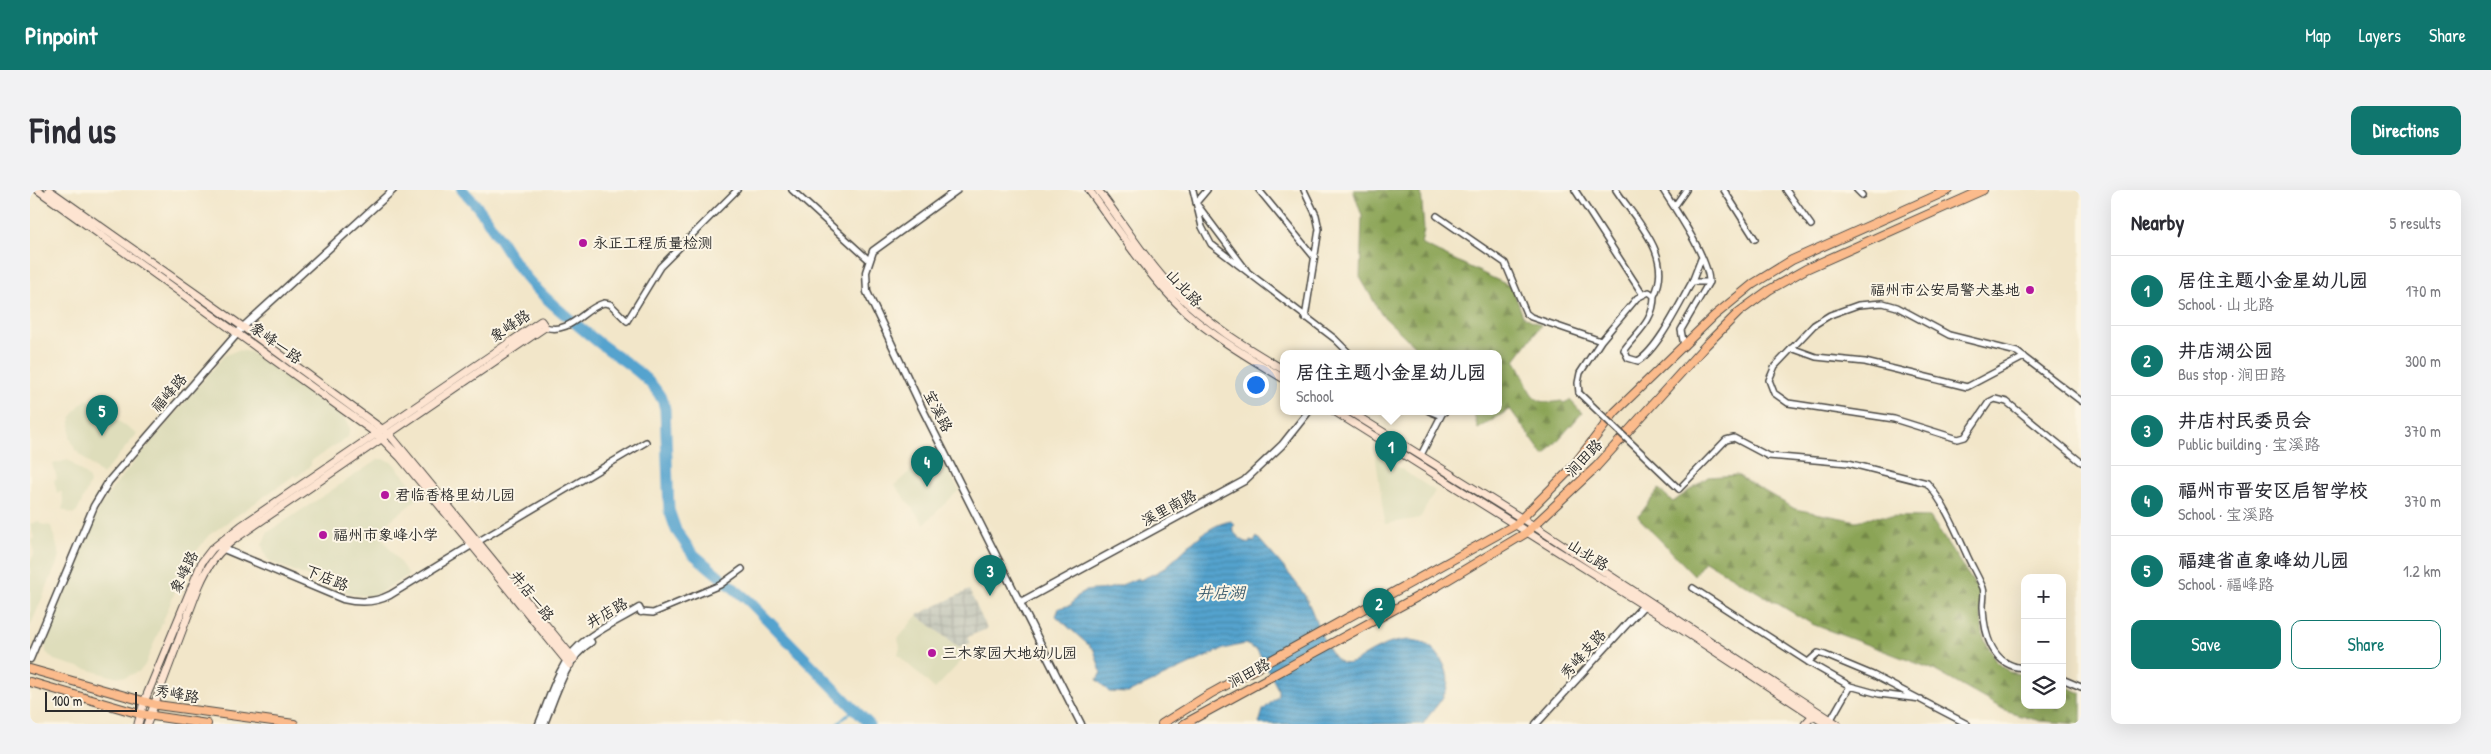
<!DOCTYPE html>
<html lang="en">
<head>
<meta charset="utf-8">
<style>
	body { margin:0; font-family:"Patrick Hand","LXGW WenKai TC",sans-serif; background:#f2f2f3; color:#2b2b33 }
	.controls { position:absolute; right:15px; bottom:15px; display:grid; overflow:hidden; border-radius:10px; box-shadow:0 5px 20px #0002 }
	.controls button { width:45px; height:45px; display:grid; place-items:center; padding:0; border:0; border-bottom:1px solid #e1e1e2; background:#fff; color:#2b2b33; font:25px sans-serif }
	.scale { position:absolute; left:15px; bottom:12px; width:92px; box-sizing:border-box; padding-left:5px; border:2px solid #2b2b2b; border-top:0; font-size:14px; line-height:18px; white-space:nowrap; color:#2b2b2b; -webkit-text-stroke:4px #fcf5e5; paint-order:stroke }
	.you { position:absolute; left:1225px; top:194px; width:18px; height:18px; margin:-12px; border:4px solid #fff; border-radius:50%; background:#1a73e8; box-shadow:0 0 0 8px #1a73e833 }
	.badge { display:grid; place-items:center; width:32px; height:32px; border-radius:50%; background:#0f766e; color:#fff; font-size:16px; font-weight:700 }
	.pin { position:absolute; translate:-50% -41px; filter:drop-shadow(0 1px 2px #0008) }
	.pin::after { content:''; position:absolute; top:26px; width:18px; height:15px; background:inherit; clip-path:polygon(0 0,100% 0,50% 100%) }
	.popup { position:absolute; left:1250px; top:160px; width:222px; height:65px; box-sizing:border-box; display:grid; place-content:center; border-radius:10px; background:#fff; filter:drop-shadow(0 1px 4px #0005); font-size:16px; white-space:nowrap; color:#7c7c81 }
	.popup b { font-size:19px; color:#2b2b33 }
	.popup::after { content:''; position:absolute; left:50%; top:100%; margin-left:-10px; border:10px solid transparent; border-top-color:#fff }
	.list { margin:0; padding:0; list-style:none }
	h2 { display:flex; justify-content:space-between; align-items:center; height:65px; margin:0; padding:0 20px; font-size:21px }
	h2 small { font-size:16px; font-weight:400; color:#7c7c81 }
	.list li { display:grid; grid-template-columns:32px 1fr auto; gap:15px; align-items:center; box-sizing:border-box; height:70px; padding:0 20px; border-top:1px solid #e1e1e2 }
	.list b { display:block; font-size:19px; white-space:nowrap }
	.list p { margin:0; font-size:16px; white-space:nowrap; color:#7c7c81 }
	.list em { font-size:16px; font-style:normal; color:#7c7c81 }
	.actions { display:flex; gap:10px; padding:15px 20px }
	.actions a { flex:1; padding:11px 0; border:1px solid #0f766e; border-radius:10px; text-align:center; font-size:18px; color:#0f766e }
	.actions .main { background:#0f766e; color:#fff }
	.icon { flex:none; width:28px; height:28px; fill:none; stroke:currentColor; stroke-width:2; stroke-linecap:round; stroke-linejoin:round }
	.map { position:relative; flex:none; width:2051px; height:534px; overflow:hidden; border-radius:10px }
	header { display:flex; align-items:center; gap:30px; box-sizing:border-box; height:70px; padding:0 25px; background:#0f766e; color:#fff }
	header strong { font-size:24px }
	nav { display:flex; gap:28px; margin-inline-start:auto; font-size:18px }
	.intro { display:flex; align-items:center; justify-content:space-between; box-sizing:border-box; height:120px; padding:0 30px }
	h1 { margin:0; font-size:35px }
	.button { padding:12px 22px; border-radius:10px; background:#0f766e; color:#fff; font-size:18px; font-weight:700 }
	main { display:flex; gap:30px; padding:0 30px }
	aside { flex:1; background:#fff; border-radius:10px; box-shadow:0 5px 20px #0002 }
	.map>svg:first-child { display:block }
	.built { fill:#deddbb }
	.industrial { fill:url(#industrial-grid) }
	.forest { fill:url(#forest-firs); stroke:#5b6840 }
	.water { fill:url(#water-rules); stroke:#40677c }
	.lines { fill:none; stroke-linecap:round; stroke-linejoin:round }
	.stream { stroke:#54a3ce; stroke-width:2 }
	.river { stroke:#54a3ce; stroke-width:11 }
	.minor-casing { stroke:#494743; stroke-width:8 }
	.tertiary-casing { stroke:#494743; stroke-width:9 }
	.secondary-casing { stroke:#494743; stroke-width:9 }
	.primary-casing { stroke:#494743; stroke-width:10 }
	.minor { stroke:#fff; stroke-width:5 }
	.tertiary { stroke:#fff; stroke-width:6 }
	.secondary { stroke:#fde4d1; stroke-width:7 }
	.primary { stroke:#fbbb8c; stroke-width:8 }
	.minor-bridge-casing { stroke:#494743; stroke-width:8; stroke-linecap:butt }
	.minor-bridge { stroke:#fff; stroke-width:5 }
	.poi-dot { fill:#b5179e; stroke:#fcf5e5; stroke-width:2 }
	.labels { text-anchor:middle; stroke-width:4; stroke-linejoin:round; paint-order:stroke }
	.poi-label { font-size:15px; fill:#2b2b2b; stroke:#fcf5e5; text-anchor:start }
	.street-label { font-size:15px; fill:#2b2b2b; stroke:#fcf5e5 }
	.water-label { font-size:16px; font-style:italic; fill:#3b5b6c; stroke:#fcf5e5 }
</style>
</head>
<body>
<header>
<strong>Pinpoint</strong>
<nav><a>Map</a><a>Layers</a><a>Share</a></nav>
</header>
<div class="intro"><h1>Find us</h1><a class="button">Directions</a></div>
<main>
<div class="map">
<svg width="2051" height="534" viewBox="0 0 2051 534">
	<defs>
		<pattern id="industrial-grid" width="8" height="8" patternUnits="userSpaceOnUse" patternTransform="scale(1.25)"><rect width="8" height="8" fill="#c3c6b9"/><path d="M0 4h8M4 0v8" fill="none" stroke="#a8aa9f"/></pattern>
		<pattern id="forest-firs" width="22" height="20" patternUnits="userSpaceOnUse" patternTransform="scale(1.25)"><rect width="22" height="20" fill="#8ba456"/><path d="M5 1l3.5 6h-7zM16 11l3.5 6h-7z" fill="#728647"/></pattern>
		<pattern id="water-rules" width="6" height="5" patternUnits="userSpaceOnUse" patternTransform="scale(1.25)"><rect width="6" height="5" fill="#54a3ce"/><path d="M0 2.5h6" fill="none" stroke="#4685a7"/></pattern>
	</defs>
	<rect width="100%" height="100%" fill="#fcf5e5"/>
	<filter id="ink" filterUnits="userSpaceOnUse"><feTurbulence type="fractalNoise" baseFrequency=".02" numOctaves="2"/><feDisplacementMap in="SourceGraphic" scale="10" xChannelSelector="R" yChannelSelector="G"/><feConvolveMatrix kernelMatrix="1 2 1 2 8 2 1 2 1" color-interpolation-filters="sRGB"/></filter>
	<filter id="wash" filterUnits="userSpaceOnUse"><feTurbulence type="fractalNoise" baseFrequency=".0096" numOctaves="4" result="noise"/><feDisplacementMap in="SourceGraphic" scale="20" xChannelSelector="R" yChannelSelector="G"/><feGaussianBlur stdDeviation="1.12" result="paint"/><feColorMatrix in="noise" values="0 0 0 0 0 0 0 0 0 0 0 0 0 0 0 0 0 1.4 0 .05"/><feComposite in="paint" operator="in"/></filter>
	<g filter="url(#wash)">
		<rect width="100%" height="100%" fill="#f2e6c9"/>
		<path class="built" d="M208,160L220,162L314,228L320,238L318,247L281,271V275L267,287L265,285L179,345L156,375L115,475L110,481L96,487L81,486L24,470L16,462L15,450L70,317L84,296L194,166Z
			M57,209L107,244L72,285L45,260L40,247L41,227L49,216Z
			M906,257L929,300L894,334L865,295Z
			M1345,262L1405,301L1390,328L1355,334Z
			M349,269H354L363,273L391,306L347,341L379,385L349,403L340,406L325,405L241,372L236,367L232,355L237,343Z
			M38,270L58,287L60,293L47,322L42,324L32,319L34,312L31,301L27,303L26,298L24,290L27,289L23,274Z
			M9,331L10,334L21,336L30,366L0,437V373L4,363L1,350L4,348L0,334Z
			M887,425L937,465L905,499L868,465L870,457L868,449Z"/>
		<path class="industrial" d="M939,400L957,439L937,447L940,454L929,458L887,425Z"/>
		<path class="forest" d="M1323,0H1391L1394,40L1391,54L1482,97L1493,126L1511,135L1485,170C1500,191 1495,219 1531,211L1534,213L1540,210L1552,223L1514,266L1480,219L1448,239L1443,221H1468V163H1392L1351,124L1330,87L1332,26Z
			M1707,285L1765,319L1827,331L1849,326L1900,327L1949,401L1953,446L1965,470L1979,482L1995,485V515H2032V495L2051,503V534L2010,531L1978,522L1902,479L1782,434L1675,371L1664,385L1608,327L1629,299L1643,312L1678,287Z"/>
		<path class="water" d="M1201,331L1205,335L1202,338C1205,346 1211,349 1219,354L1220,351L1224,352L1227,347C1243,365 1260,383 1273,403C1286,423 1291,459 1311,473C1323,476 1329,468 1339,463C1364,449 1395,440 1412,471C1428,500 1408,511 1393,534H1229L1233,520L1248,506V499L1227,460L1215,454L1193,459L1098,503L1079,502L1067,490L1071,482L1064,460L1026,426L1029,418L1041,415C1053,394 1063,403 1081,398C1090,396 1099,392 1108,388L1110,390C1118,386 1127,383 1134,378C1156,361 1173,336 1201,331Z"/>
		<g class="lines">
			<path class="stream" d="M807,534L824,519"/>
			<path class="river" d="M432,0C456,22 471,54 490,80C507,103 540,129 563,148C584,166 630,190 635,219L639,320L646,340L662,363L720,412L839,534"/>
		</g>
	</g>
	<g filter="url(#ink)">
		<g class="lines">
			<defs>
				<path id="minor" d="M762,0L839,70
					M1163,0L1172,37L1181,54L1305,149L1319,163
					M1177,0L1166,13L1217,81
					M1229,0L1284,67
					M1274,0L1286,25L1289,39L1275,128
					M1545,0L1613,105
					M1586,0C1607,32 1644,66 1624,106
					M1633,0C1646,20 1679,69 1679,92L1651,140L1654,156
					M1694,0L1725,49
					M1756,0L1781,35
					M1827,0L1832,5
					M1644,17L1656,0
					M1407,26L1475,73L1496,123L1501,127L1571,151
					M1662,92L1671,69
					M515,137C541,145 552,119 574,113L580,114L597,131L630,77L707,0
					M1761,158L1786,167L1835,172L1937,197L1994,167
					M1549,203L1548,193L1550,183L1571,151L1607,108L1619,102L1624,106C1624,131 1607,142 1594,160L1598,168L1608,171C1628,159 1650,113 1662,92H1679
					M2051,211L1987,162L1919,145L1867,117L1853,113L1828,115L1800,125L1784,135L1745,176L1739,190L1744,203L1758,213L1864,229L1928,249L1935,247L1959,212L1965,209L1977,212L2051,272
					M1399,221L1409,225L1416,221
					M1391,265L1412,224
					M1649,299L1696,250L1704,248L1738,266L1818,273L1897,293C1915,314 1925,339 1936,363C1941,375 1948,386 1953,398C1955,403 1953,410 1953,417C1954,444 1962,477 1995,478
					M449,351L616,252
					M1663,398L1778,472L1820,496L1849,504L1891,509
					M611,422L623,423L690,395L712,379
					M1778,472L1788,463L1795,465L1843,485L1937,534
					M2032,489L2051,497
					M1800,531L1820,496"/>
				<path id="tertiary" d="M927,0L843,61L836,82L837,102L892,218L1051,534
					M189,357L313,409C330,413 345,413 360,405L445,353
					M991,412L1214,291L1252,255L1279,221
					M0,469L64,316L79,291L213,137L363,0
					M509,534C520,508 528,475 550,455C566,440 590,430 609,418L611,422
					M514,534C525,507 535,468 561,452
					M1506,534L1616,413"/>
				<path id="secondary" d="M8,0L347,244L370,267L540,475
					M19,0L213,137L360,245L544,469
					M1059,0C1089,41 1119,87 1156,122C1185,148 1220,168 1254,189
					M1068,0C1093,33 1116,71 1145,101C1177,134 1215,157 1254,180
					M1304,221L1634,428L1796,534
					M1319,221L1504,336L1807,534
					M108,534L114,512L172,372L182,359L211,336L511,131L515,137L206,348C188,361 178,375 169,396L117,534
					M1775,534L1786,522"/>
				<path id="primary" d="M0,479L127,515L264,534
					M0,492L110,524L177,534
					M1132,534L1180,504L1485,335L1540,280L1585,222L1684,126L1723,94L1762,70L1919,0
					M1154,534L1409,395L1496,343L1566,277L1676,155L1709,122L1739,100L1776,79L1953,0"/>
			</defs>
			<use href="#minor" class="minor-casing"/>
			<use href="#tertiary" class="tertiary-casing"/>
			<use href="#secondary" class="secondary-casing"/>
			<use href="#primary" class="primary-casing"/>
			<use href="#minor" class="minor"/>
			<use href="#tertiary" class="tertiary"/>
			<use href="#secondary" class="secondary"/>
			<use href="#primary" class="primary"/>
			<defs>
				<path id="minor-bridge" d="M1549,203L1649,299"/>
			</defs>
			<use href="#minor-bridge" class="minor-bridge-casing"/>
			<use href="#minor-bridge" class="minor-bridge"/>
		</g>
	</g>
	<g class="poi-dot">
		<circle cx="553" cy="53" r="5"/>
		<circle cx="2000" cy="100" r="5"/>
		<circle cx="355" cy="305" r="5"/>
		<circle cx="293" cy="345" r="5"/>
		<circle cx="902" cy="463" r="5"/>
	</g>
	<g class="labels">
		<g class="poi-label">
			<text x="563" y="58">永正工程质量检测</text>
			<text x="1990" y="105" text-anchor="end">福州市公安局警犬基地</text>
			<text x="365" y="310">君临香格里幼儿园</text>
			<text x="303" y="350">福州市象峰小学</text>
			<text x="912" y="468">三木家园大地幼儿园</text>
		</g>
		<g class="street-label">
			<text transform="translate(1154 98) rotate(47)" y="5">山北路</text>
			<text transform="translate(480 136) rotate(-34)" y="5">象峰路</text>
			<text transform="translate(246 153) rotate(36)" y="5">象峰一路</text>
			<text transform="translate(139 203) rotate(-49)" y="5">福峰路</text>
			<text transform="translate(908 221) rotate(63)" y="5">宝溪路</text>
			<text transform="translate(1554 268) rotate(-46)" y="5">涧田路</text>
			<text transform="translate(1139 318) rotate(-28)" y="5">溪里南路</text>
			<text transform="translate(1558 365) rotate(32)" y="5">山北路</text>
			<text transform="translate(154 382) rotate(-64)" y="5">象峰路</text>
			<text transform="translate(297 388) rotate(22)" y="5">下店路</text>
			<text transform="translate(502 406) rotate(51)" y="5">井店一路</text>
			<text transform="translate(577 423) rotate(-30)" y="5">井店路</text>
			<text transform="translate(1553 464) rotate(-48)" y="5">秀峰支路</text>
			<text transform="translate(1219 483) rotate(-28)" y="5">涧田路</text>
			<text transform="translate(147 504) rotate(10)" y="5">秀峰路</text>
		</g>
		<g class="water-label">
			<text x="1191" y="408">井店湖</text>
		</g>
	</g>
</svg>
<div class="controls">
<button>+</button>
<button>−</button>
<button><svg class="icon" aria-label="layers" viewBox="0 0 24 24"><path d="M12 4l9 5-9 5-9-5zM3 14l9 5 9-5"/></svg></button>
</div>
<div class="scale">100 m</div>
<div class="you"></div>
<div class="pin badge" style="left:1361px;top:282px">1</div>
<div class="popup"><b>居住主题小金星幼儿园</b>School</div>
<div class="pin badge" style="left:1349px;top:439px">2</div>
<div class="pin badge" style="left:960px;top:406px">3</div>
<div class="pin badge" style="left:897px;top:297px">4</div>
<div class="pin badge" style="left:72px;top:246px">5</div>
</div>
<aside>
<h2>Nearby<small>5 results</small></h2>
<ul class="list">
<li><span class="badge">1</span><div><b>居住主题小金星幼儿园</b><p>School · 山北路</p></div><em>170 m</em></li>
<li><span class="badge">2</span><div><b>井店湖公园</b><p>Bus stop · 涧田路</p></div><em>300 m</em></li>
<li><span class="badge">3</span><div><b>井店村民委员会</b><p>Public building · 宝溪路</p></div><em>370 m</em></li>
<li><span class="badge">4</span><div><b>福州市晋安区启智学校</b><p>School · 宝溪路</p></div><em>370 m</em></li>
<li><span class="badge">5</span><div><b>福建省直象峰幼儿园</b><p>School · 福峰路</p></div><em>1.2 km</em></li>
</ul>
<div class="actions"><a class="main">Save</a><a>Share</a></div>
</aside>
</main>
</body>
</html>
